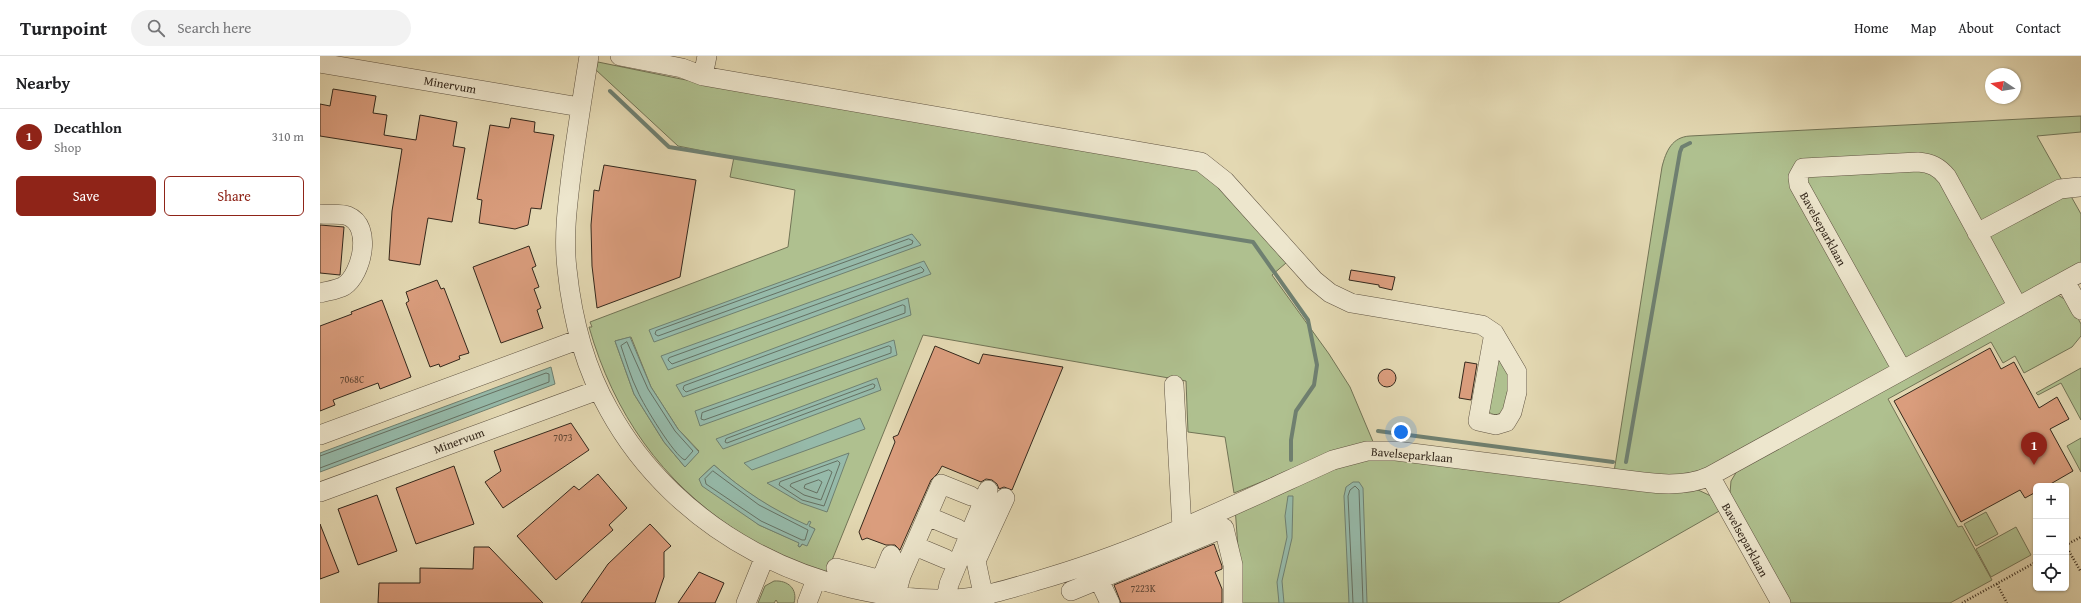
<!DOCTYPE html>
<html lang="en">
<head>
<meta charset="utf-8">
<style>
	body { margin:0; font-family:"Gentium Book Plus",serif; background:#f2f2f2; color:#202124 }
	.controls { position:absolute; right:12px; bottom:12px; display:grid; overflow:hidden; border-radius:6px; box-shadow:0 1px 3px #0004 }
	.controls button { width:36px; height:36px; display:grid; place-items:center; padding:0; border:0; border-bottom:1px solid #e0e0e0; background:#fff; color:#202124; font:20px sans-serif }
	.compass { position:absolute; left:1665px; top:12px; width:36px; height:36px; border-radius:50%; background:#fff; box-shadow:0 1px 3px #0004; rotate:282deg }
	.you { position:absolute; left:1081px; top:376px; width:14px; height:14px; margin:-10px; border:3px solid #fff; border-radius:50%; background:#1a73e8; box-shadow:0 0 0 6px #1a73e833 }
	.badge { display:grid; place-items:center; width:26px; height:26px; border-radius:50%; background:#8f2418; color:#fff; font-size:13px; font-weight:700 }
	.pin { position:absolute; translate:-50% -33px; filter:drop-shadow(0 1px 2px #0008) }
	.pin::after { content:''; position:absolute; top:21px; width:14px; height:12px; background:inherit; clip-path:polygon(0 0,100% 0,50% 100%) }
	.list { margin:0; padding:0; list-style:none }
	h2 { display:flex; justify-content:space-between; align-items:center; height:52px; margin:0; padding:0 16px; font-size:17px }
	h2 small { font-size:13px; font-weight:400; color:#757577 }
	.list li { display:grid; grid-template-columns:26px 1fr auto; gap:12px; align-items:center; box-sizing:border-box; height:56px; padding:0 16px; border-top:1px solid #e0e0e0 }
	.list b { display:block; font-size:15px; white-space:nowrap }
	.list p { margin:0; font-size:13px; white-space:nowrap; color:#757577 }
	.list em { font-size:13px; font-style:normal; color:#757577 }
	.actions { display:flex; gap:8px; padding:12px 16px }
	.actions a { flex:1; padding:9px 0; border:1px solid #8f2418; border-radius:6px; text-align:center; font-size:14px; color:#8f2418 }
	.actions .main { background:#8f2418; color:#fff }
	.icon { flex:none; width:22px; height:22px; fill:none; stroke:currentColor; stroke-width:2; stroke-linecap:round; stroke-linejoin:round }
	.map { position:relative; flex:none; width:1761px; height:547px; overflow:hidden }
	header { display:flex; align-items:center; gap:24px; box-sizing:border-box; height:56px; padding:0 20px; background:#fff; border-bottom:1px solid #e0e0e0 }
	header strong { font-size:19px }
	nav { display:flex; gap:22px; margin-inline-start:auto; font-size:14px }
	.search { width:280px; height:36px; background:#f2f2f2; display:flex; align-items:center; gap:10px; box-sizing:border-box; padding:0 14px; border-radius:22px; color:#757577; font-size:15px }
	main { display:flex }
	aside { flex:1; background:#fff }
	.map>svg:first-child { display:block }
	.green { fill:#afc08f; stroke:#727456; fill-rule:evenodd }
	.water { fill:#96baaa; stroke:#6f8071 }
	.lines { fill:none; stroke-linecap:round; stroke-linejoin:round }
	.shore { stroke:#657163; stroke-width:1 }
	.stream { stroke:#6f8071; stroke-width:4 }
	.building { fill:#da9d7d; stroke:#34281c }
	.minor-casing { stroke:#605442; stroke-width:20 }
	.path { stroke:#34281c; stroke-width:2.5; stroke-dasharray:1 2; stroke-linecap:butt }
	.minor { stroke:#ede6cd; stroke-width:19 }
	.labels { text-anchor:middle; stroke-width:3; stroke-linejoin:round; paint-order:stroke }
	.number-label { font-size:10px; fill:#5e4534 }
	.street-label { font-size:12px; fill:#34281c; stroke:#ede6cd }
</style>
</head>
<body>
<header>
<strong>Turnpoint</strong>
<div class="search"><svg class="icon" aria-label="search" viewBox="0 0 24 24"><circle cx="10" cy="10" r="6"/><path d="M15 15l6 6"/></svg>Search here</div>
<nav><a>Home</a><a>Map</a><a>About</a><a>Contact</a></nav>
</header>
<main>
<aside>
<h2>Nearby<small></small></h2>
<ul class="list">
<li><span class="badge">1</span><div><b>Decathlon</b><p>Shop</p></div><em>310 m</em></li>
</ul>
<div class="actions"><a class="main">Save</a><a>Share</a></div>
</aside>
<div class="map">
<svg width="1761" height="547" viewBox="0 0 1761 547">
	<rect width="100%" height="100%" fill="#e3d8b2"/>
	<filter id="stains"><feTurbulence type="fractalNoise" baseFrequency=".005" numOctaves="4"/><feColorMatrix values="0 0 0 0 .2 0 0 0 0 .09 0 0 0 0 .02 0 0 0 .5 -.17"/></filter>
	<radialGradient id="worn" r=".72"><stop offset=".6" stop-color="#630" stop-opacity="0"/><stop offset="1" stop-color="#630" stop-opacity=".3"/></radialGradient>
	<path class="green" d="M278,6L361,23L873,112L890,121L966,207L952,219L1009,298L1030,331L1054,388L1030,390L914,437L905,381L868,376L866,325L603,279L506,519C485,510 464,503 444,493C435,488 426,481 417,475C341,425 294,358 269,271H272L270,266L468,191L475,134L410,121L414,101L358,90L276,14ZM311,281L331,331L358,373L379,395L365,411L344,386L314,338L295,285ZM394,409C424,436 457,458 495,473L480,491L478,490L480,487L439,469L379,423Z
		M1761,60V76L1717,80L1761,158V209L1391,413L1362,421L1294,416L1342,111C1346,95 1352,81 1370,80Z
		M1738,239L1749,246L1761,268V280L1752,291L1704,317L1695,300L1683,307L1671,286L1568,343L1638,471L1642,470L1672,524L1630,547H1468L1410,437L1411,425L1417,415Z
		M1177,300L1191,318L1184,354C1178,360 1174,360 1167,355Z
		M1761,312V364L1741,327L1718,339L1716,337Z
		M1761,382V416L1747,390Z
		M1058,401L1376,433L1391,440L1401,454L1238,547H922L915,451L1024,408Z
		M1666,456L1678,478L1656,490L1644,468Z
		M1696,471L1711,499L1671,521L1656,493Z
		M454,525C468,524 478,533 474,547H458L456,544L454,547H438L445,530Z"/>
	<path class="water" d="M592,178L601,189L334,286L329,274Z
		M604,205L611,218L348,314L341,300Z
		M588,242L591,259L363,341L356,329Z
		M310,281L331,331L358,373L379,396L365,411L344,386L314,338L295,285Z
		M574,284L577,299L380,370L375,355Z
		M231,311L235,328L0,416V397Z
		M557,322L561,334L403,393L396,383Z
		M540,362L545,373L432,414L424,407Z
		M529,397L507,456L481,447L447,427Z
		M394,409C422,434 453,454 487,469L489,465L491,466L489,470L495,473L487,490L482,488L480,491L478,490L479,487L439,469L382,430L379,423Z
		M1033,426H1039L1043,432L1047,547H1029L1024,440L1026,431Z
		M968,440H973L972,482L962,525L964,547H959L957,526L967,481L965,460Z"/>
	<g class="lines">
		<path class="shore" d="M589,183L593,185L592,188L338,280L335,278L336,275Z
			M601,211L604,214L603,216L352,308L348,304L349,302Z
			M583,249L585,250V257L366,336L363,333L364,330Z
			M307,286L328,333L355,375L373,395L365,404C355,401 323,348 318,336C311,322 306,305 301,290Z
			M569,290L571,291V297L384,364L381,363L382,357Z
			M553,328L555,329L554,332L407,387L405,386L406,383Z
			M0,400L226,317L229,318V326L0,412
			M518,405L520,407L504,450L482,444L459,429L460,426Z
			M509,414L512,416L501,444L484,439L470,430L471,428Z
			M393,415L439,449L488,474L485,484H482L441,465L386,428L385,423Z
			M499,424L502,426L497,437L484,432L485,429Z
			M1033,547L1028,440L1030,434L1035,430L1039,434L1043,547"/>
		<path class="stream" d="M290,35L349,91L933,186L988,264L997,309L994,329L976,355L971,384V404
			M1058,375L1293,406
			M1306,406L1360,96L1362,91L1370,87"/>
	</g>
	<path class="building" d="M13,33L56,40L53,57L67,59L64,79L96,84L100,59L137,66L133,90L145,92L132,166L108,162L100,209L69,204L72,155L82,93L0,80V48L10,50Z
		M191,62L215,66L214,76L234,79L221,153L211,152L208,169L195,173L159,167L162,144L157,143L170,69L189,72Z
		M284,109L376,124L360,221L277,252L272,210L271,169L274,134L279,135Z
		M0,169L24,171L20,219L0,217Z
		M209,190L216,210L212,212L219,231L214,233L221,252L217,254L223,272L181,287L153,211Z
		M1031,214L1075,221L1072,234L1059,231V229L1029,224Z
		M117,224L121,233L124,232L149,297L139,300L140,303L120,311L119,308L110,311L86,247L89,245L86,236Z
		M62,244L91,321L60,333L58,327L13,344L15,349L0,355V270L32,258L31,256Z
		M615,290L659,308L663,298L743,311L692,434L684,431L679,433L677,428L672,424L666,423L661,426L622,410L618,417L611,424L580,494L575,489H566L547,482L542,484L539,476L575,386L573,381L578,379Z
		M1670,292L1681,313L1694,306L1719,352L1737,341L1749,363L1730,373L1753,415L1727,430H1716V436L1705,442L1700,434L1641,466L1574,345Z
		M1145,306L1157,308L1151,344L1139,342Z
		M1058 322a9 9 0 1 1 18 0a9 9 0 1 1-18 0Z
		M251,367L269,394L183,452L165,426L181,415L174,395Z
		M134,410L154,468L96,488L76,432Z
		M278,418L307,452L289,469L293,474L236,524L197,480L254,430L259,434Z
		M57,439L77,495L38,509L18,453Z
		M0,468L19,516L0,523Z
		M330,468L351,490L344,496V521L335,547H261L288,508Z
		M894,488L902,510V513L895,516L902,533V547H801L794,529Z
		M154,491H169L223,547H58L59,527H100V512L153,513Z
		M379,516L404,527L395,547H358Z"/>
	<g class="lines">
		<defs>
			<path id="minor" d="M269,0C263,37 257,74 252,112C248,145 243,179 247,213C252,261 265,312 289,354C356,476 495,547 635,543C663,541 689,533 716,525C819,496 916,448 1013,404L1047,395H1076L1323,426C1345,429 1369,430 1390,420L1761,216
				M300,0L362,12L383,20L881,106L905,125L994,224L1010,237L1031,247L1162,269L1174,277L1197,316V336L1192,356L1186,366L1176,369L1158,365L1174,277
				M0,7L260,51
				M383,20L387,0
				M0,158C8,159 21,157 28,160C53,170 42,218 24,230C17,234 7,235 0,237
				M1657,177L1740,133L1759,131
				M1745,225L1761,254
				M1582,314L1479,129L1478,121L1483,112L1598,106C1611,107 1619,111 1627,121L1698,251
				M854,329L862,472
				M0,379L260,283
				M1390,420L1461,547
				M0,436L278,334
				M607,460L638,473
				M595,490L626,503
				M516,512L561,524
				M779,524L790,547
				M558,535L560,526L571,499
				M751,535L904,472L913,509V547
				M575,542L581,520L621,428L651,440
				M626,543L629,528L668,434
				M426,547L443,505
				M487,547L495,526
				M665,547L656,505L685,442"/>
		</defs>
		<use href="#minor" class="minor-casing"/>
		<path class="path" d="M1746,489L1761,481
			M1746,490L1761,516
			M1677,528L1687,547
			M1642,547L1716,506"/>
		<use href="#minor" class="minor"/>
	</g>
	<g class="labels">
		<g class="number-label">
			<text x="32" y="327">7068C</text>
			<text x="243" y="385">7073</text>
			<text x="823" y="536">7223K</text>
		</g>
		<g class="street-label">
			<text transform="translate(130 29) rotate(10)" y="4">Minervum</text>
			<text transform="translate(1503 173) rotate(61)" y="4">Bavelseparklaan</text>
			<text transform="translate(139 385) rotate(-20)" y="4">Minervum</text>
			<text transform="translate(1092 399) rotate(5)" y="4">Bavelseparklaan</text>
			<text transform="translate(1425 484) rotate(61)" y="4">Bavelseparklaan</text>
		</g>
	</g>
	<rect width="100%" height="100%" filter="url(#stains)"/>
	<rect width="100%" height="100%" fill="url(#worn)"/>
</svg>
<div class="controls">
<button>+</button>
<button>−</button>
<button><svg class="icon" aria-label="locate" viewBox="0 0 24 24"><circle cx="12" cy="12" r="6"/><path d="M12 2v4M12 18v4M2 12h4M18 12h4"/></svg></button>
</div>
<svg class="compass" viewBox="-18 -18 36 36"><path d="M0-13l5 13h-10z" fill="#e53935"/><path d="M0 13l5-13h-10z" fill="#757577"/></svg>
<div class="you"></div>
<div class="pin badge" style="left:1714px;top:409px">1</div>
</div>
</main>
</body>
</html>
